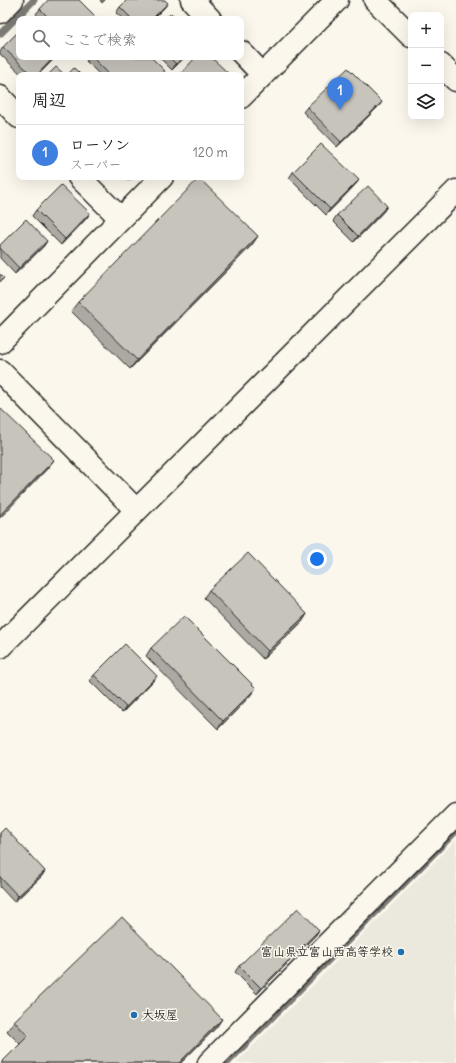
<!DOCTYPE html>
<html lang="ja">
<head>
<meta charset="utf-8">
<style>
	body { margin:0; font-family:Delius,"Klee One",sans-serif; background:#f6f6f6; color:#222 }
	.controls { position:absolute; right:12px; top:12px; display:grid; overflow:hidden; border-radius:8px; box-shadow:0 4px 16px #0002 }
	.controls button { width:36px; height:36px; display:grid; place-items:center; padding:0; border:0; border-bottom:1px solid #e0e0e0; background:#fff; color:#222; font:20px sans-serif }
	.you { position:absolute; left:317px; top:559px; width:14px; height:14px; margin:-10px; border:3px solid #fff; border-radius:50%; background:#1a73e8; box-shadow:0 0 0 6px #1a73e833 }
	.badge { display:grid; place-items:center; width:26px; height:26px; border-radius:50%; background:#b45309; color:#fff; font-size:13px; font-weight:700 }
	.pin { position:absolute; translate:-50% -33px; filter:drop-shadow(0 1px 2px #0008) }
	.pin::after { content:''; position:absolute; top:21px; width:14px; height:12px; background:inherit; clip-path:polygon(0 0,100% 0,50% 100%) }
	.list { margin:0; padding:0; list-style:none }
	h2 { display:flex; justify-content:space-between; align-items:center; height:52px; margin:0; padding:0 16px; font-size:17px }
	h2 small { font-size:13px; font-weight:400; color:#767676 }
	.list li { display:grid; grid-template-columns:26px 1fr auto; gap:12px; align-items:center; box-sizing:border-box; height:56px; padding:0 16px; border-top:1px solid #e0e0e0 }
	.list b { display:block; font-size:15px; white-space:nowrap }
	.list p { margin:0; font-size:13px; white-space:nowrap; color:#767676 }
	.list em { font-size:13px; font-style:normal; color:#767676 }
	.icon { flex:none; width:22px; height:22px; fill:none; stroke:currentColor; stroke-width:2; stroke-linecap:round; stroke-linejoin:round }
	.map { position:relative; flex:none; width:456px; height:1063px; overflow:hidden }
	.search { position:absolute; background:#fff; box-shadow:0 4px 16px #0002; left:16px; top:16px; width:228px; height:44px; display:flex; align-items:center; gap:10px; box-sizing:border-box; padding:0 14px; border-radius:8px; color:#767676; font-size:15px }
	.panel { position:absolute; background:#fff; box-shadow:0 4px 16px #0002; left:16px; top:72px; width:228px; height:108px; border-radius:8px }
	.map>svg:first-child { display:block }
	.built { fill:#ebe8de }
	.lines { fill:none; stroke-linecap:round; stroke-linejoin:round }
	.stream { stroke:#7b7a75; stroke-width:7 }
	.minor-casing { stroke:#2b2b2b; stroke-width:25 }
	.minor { stroke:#fbf7ec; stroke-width:22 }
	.wall { fill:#aba9a2; stroke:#2b2b2b }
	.shaded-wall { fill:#8b8984; stroke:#2b2b2b }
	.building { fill:#c7c4bc; stroke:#2b2b2b }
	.poi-dot { fill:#1f6fb2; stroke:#fbf7ec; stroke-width:1.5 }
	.labels { text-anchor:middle; stroke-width:3; stroke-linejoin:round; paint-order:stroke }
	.poi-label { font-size:12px; font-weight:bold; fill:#2b2b2b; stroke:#fbf7ec; text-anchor:end }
</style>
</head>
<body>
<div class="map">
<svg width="456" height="1063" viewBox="0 0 456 1063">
	<rect width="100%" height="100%" fill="#fbf7ec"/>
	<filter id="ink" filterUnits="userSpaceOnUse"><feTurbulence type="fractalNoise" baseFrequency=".025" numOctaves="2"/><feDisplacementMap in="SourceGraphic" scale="8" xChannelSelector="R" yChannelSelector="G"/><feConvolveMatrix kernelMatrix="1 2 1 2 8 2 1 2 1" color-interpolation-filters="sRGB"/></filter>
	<g filter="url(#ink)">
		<path class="built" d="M456,840V1063H236Z"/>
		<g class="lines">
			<path class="stream" d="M0,34L34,0
				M227,1063L456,831"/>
			<defs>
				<path id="minor" d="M192,0L210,19
					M375,0L411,36
					M0,12L12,0
					M241,52L263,75
					M441,65L456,80
					M0,97L19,117
					M241,97L337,0
					M79,177L121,219
					M0,342L162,177
					M0,371L136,510
					M0,647L456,191
					M209,1063L456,815"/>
			</defs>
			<use href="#minor" class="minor-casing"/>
			<use href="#minor" class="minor"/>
		</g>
		<path class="wall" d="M100,0H105L102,3Z
			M168,3L164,8L153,19H123L116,13L120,7Z
			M40,9L98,19H40L36,14Z
			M3,47L54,59L38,75H22L0,54V52Z
			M89,57H151L162,75H100L86,61Z
			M159,57H185L172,70Z
			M182,72L230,75H180Z
			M382,102L378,107L337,147L303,112L307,107Z
			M293,172L359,180L355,185L326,215L289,178Z
			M124,177H133L129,181Z
			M387,206L383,212L354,242L333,221L337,215Z
			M36,210L90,213L86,219L61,245L32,216Z
			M47,241L43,247L15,274L0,258V245Z
			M252,245L130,369L71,311L78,302Z
			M209,590L307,614L302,622L263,659L204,598Z
			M151,648L250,696L218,729L146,656Z
			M94,675L153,681L122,713L90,681Z
			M0,833L45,871L41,877L14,902L0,887Z
			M319,930L315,936L257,994L235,972L239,966Z
			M14,1021L216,1028L181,1063H1L20,1044L7,1031Z"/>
		<path class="shaded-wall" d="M168,3L164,8L153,19H152Z
			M54,57H55L54,59L38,75H37Z
			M183,57H185L172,70L176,64Z
			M382,102L378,107L337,147L341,142Z
			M359,180L355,185L326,215L330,209Z
			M387,206L383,212L354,242L358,236Z
			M90,213L86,219L61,245L65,239Z
			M258,236L252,245L130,369L137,360Z
			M47,241L43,247L15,274L19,268Z
			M54,460L47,469L0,518V515Z
			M307,614L302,622L263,659L268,651Z
			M157,676L153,681L122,713L126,707Z
			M256,688L250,696L218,729L223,721Z
			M45,871L41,877L14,902L18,896Z
			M319,930L315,936L257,994L261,988Z
			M222,1019L216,1028L181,1063H179Z"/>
		<path class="building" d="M48,0H79L98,19H50L40,9Z
			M127,0H165L168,3L152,19H132L120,7Z
			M171,13L177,19H165Z
			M19,31V57H54L37,75H32L3,47Z
			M92,57H151L165,71L160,75H110Z
			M169,57H183L176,64Z
			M196,57H211L230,75H185L182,72Z
			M56,67L65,75H48Z
			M74,68L81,75H67Z
			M348,68L382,102L341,142L307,107Z
			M321,144L359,180L330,209L293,172Z
			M199,178L258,236L137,360L78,302Z
			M61,185L90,213L65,239L36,210Z
			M368,186L387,206L358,236L337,215Z
			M26,219L47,241L19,268L0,248V245Z
			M0,274L4,278L0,282Z
			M0,408L54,460L0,515Z
			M248,553L307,614L268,651L209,590Z
			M184,616L256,688L223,721L151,648Z
			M125,644L157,676L126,707L94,675Z
			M5,828L45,871L18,896L0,877V833Z
			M298,908L319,930L261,988L239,966Z
			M122,917L222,1019L179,1063H1L28,1036L14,1021Z"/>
	</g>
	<g class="poi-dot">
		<circle cx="401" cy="952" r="4"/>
		<circle cx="134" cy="1015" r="4"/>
	</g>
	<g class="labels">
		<g class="poi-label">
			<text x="393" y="956">富山県立富山西高等学校</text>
			<text x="142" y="1019" text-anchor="start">大坂屋</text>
		</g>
	</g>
</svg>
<div class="controls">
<button>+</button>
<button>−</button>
<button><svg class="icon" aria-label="layers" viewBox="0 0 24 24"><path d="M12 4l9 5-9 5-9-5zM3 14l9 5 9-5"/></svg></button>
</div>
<div class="you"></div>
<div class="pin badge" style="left:340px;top:110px;background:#3f7fe0">1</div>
<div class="search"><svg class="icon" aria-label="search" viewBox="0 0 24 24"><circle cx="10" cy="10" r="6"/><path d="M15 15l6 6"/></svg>ここで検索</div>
<section class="panel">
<h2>周辺<small></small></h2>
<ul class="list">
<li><span class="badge" style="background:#3f7fe0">1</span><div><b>ローソン</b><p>スーパー</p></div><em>120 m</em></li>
</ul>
</section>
</div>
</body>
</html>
